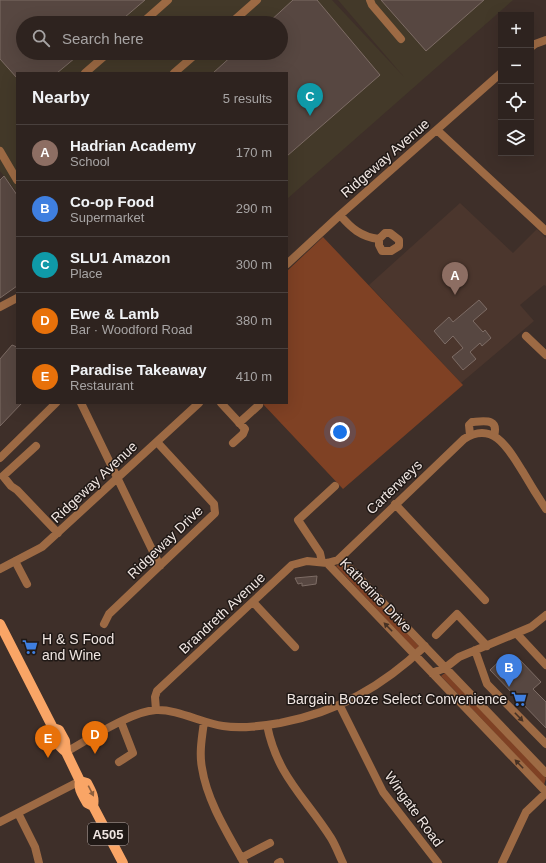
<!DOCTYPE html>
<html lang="en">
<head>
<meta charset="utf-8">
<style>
	body { margin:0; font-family:Helvetica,sans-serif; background:#362b28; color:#f1f3f6 }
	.controls { position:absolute; right:12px; top:12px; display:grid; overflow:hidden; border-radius:0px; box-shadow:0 4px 16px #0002 }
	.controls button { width:36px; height:36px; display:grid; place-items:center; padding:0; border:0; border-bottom:1px solid #49403d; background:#2e231f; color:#f1f3f6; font:20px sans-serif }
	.you { position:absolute; left:340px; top:432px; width:14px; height:14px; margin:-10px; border:3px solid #fff; border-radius:50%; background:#1a73e8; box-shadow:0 0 0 6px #1a73e833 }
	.badge { display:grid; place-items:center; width:26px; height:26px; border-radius:50%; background:#b45309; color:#fff; font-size:13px; font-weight:700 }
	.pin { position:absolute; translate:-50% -33px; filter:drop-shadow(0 1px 2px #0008) }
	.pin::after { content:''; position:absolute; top:21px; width:14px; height:12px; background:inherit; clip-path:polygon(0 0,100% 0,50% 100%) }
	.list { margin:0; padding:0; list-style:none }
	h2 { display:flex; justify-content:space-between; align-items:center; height:52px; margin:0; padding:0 16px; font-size:17px }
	h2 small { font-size:13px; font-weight:400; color:#a7a4a4 }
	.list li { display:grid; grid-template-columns:26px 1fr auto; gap:12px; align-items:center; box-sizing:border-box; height:56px; padding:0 16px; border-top:1px solid #49403d }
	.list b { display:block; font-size:15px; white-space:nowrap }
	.list p { margin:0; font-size:13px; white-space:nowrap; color:#a7a4a4 }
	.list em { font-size:13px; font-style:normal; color:#a7a4a4 }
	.icon { flex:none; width:22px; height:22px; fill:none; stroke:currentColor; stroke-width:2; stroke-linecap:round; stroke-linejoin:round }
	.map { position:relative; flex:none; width:546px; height:863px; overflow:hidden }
	.search { position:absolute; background:#2e231f; box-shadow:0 4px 16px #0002; left:16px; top:16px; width:272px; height:44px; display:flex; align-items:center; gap:10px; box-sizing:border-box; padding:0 14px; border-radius:22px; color:#a7a4a4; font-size:15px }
	.panel { position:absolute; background:#2e231f; box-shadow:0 4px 16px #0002; left:16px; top:72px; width:272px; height:332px; border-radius:0px }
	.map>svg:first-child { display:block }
	.industrial { fill:#433929; fill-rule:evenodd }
	.built { fill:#4b362d }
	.green { fill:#7f4124 }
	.building { fill:#574741; stroke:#7d6c65 }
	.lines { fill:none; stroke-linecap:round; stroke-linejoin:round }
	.minor { stroke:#9d6a44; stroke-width:8 }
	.major { stroke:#f9a566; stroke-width:10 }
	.oneway { fill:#463124 }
	.oneway2 { fill:#8c5f3e }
	.labels { text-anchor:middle; stroke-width:3; stroke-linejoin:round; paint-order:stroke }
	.shield { fill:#201916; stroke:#b2a8a5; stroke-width:1 }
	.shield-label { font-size:13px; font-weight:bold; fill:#f0e6e2 }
	.street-label { font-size:14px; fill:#f0e6e2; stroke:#201916 }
	.poi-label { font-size:14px; fill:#f0e6e2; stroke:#201916; text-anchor:start }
</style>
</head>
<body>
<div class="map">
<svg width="546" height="863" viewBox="0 0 546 863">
	<rect width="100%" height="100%" fill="#3e2f29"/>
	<path class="industrial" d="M0,0H332L404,77L338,0H513L287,199V73H17V192L0,171ZM23,23H281V53H23Z"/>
	<path class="built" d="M460,203L513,253L537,229L546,238V286L544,285L520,305L534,321L461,383L369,285Z"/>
	<path class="green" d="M323,237L463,385L343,489L262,403H287V271Z
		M340,563L419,646L415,650L336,566Z
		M445,673L546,778L544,785L441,676Z"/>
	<path class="building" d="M0,0H145L118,23H23V53H81L57,73H17V78L0,59Z
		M293,0H317L380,75L287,156V73H213L235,53H281V23H268Z
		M381,0H484L426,51Z
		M4,176L17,195V286L0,298V180Z
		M479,300L487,309L473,321L483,332L485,330L491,338L482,346L480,343L470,352L476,359L463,370L452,357L463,348L453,336L445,344L434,331L449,317L453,322Z
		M12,345L17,347V403H22L0,426V359Z
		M317,576L316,584L302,586V583L298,584L295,578Z
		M504,657L512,666L519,659L541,682L533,689L546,702V728L490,670Z"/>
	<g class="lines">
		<path class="minor" d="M370,0L372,5L401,39
			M142,23L168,0
			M231,23L257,0
			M531,47L535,44L546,40
			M85,73L108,53
			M174,73L197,53
			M437,130L546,231
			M0,151L17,180
			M340,215C351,228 361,237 379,239L385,233H390L399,240V246L391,251H382L379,245V239
			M287,264L340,215L501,73
			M0,307L17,298
			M526,336L546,355
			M81,403L160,566
			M221,403L245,429L243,434L233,443
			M239,423L259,405
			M470,435L469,425L472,422C485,421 499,418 494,436
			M36,446L3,476L11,486L17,490L58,533
			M0,458L56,403
			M395,504L485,600
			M338,560L464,439C494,420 509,450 523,472C530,484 538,497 546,509
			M15,561L27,584
			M322,562L320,553L298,520L335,486
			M327,563L546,792
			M327,563L338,560L346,564L546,773
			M0,569L42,547L199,403
			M253,602L295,647
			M104,624L109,614L215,513L214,504L157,442
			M517,634L546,665
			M436,635L457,614L487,646
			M475,650L487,684L546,744
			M432,673L445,668L459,657L531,627L546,615
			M340,706L383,792L438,863
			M156,710L155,697L157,691L292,565L307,561L327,563
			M204,722C202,737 199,753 202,768C207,801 228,834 244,863
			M267,725C277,776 305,797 331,838C336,846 339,855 343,863
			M66,752C88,740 131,711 156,710C177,709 202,723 223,726C242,729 262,726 280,723C338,712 383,686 425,646
			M119,762L133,753L121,722
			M18,813L35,847L39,863
			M0,822L80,781
			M241,858L270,843
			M278,863L280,862
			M502,863L526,812L546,793"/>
		<path class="major" d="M0,624L53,728C52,739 58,745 66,752
			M53,728L59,730L65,741L66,752L80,781C78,790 83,795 87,803L93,806
			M80,781L87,783C91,791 95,797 93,806L123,863"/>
	</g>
	<defs><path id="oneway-solid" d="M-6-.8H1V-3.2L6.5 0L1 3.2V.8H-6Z"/></defs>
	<g class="oneway">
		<use href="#oneway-solid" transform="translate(388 627) rotate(-134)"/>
		<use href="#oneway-solid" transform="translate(519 717) rotate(46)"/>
		<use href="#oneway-solid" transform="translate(519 764) rotate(-134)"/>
	</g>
	<use class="oneway2" href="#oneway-solid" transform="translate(91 791) rotate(63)"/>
	<defs>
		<symbol id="supermarket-bare" viewBox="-9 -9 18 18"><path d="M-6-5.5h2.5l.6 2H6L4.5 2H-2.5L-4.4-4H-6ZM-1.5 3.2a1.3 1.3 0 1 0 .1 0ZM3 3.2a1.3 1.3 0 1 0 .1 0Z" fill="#3f7fe0" stroke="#201916" stroke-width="2.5" paint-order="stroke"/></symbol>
	</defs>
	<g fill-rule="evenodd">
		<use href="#supermarket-bare" x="19" y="636" width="22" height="22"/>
		<use href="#supermarket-bare" x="508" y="688" width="22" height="22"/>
	</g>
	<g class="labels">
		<rect class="shield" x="88" y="823" width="40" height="22" rx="3"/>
		<g class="shield-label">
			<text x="108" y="839">A505</text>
		</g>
		<g class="street-label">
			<text transform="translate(385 158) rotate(-41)" y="5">Ridgeway Avenue</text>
			<text transform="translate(94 482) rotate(-43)" y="5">Ridgeway Avenue</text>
			<text transform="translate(394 487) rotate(-44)" y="5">Carterweys</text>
			<text transform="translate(165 542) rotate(-44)" y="5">Ridgeway Drive</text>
			<text transform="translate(376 595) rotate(46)" y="5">Katherine Drive</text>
			<text transform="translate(222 613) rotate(-43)" y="5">Brandreth Avenue</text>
			<text transform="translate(414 809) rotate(54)" y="5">Wingate Road</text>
		</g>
		<g class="poi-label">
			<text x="42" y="644">H &amp; S Food<tspan x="42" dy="16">and Wine</tspan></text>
			<text x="507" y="704" text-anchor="end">Bargain Booze Select Convenience</text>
		</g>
	</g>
</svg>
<div class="controls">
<button>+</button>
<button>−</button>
<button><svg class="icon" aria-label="locate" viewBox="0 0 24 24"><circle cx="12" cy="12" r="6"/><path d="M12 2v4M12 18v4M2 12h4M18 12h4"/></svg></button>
<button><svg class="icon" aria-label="layers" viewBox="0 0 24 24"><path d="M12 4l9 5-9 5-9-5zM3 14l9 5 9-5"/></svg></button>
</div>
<div class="you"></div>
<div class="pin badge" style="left:455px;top:295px;background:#8d6e63">A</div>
<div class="pin badge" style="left:509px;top:687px;background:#3f7fe0">B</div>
<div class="pin badge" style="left:310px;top:116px;background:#0f9aa8">C</div>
<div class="pin badge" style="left:95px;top:754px;background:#e8710a">D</div>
<div class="pin badge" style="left:48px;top:758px;background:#e8710a">E</div>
<div class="search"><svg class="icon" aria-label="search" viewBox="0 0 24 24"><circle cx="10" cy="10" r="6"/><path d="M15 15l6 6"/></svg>Search here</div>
<section class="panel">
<h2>Nearby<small>5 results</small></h2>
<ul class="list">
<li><span class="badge" style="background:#8d6e63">A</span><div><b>Hadrian Academy</b><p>School</p></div><em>170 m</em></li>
<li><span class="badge" style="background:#3f7fe0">B</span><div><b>Co-op Food</b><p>Supermarket</p></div><em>290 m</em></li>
<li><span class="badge" style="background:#0f9aa8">C</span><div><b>SLU1 Amazon</b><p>Place</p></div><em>300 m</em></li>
<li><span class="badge" style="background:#e8710a">D</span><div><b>Ewe &amp; Lamb</b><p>Bar · Woodford Road</p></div><em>380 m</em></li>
<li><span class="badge" style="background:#e8710a">E</span><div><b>Paradise Takeaway</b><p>Restaurant</p></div><em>410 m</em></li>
</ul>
</section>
</div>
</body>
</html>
